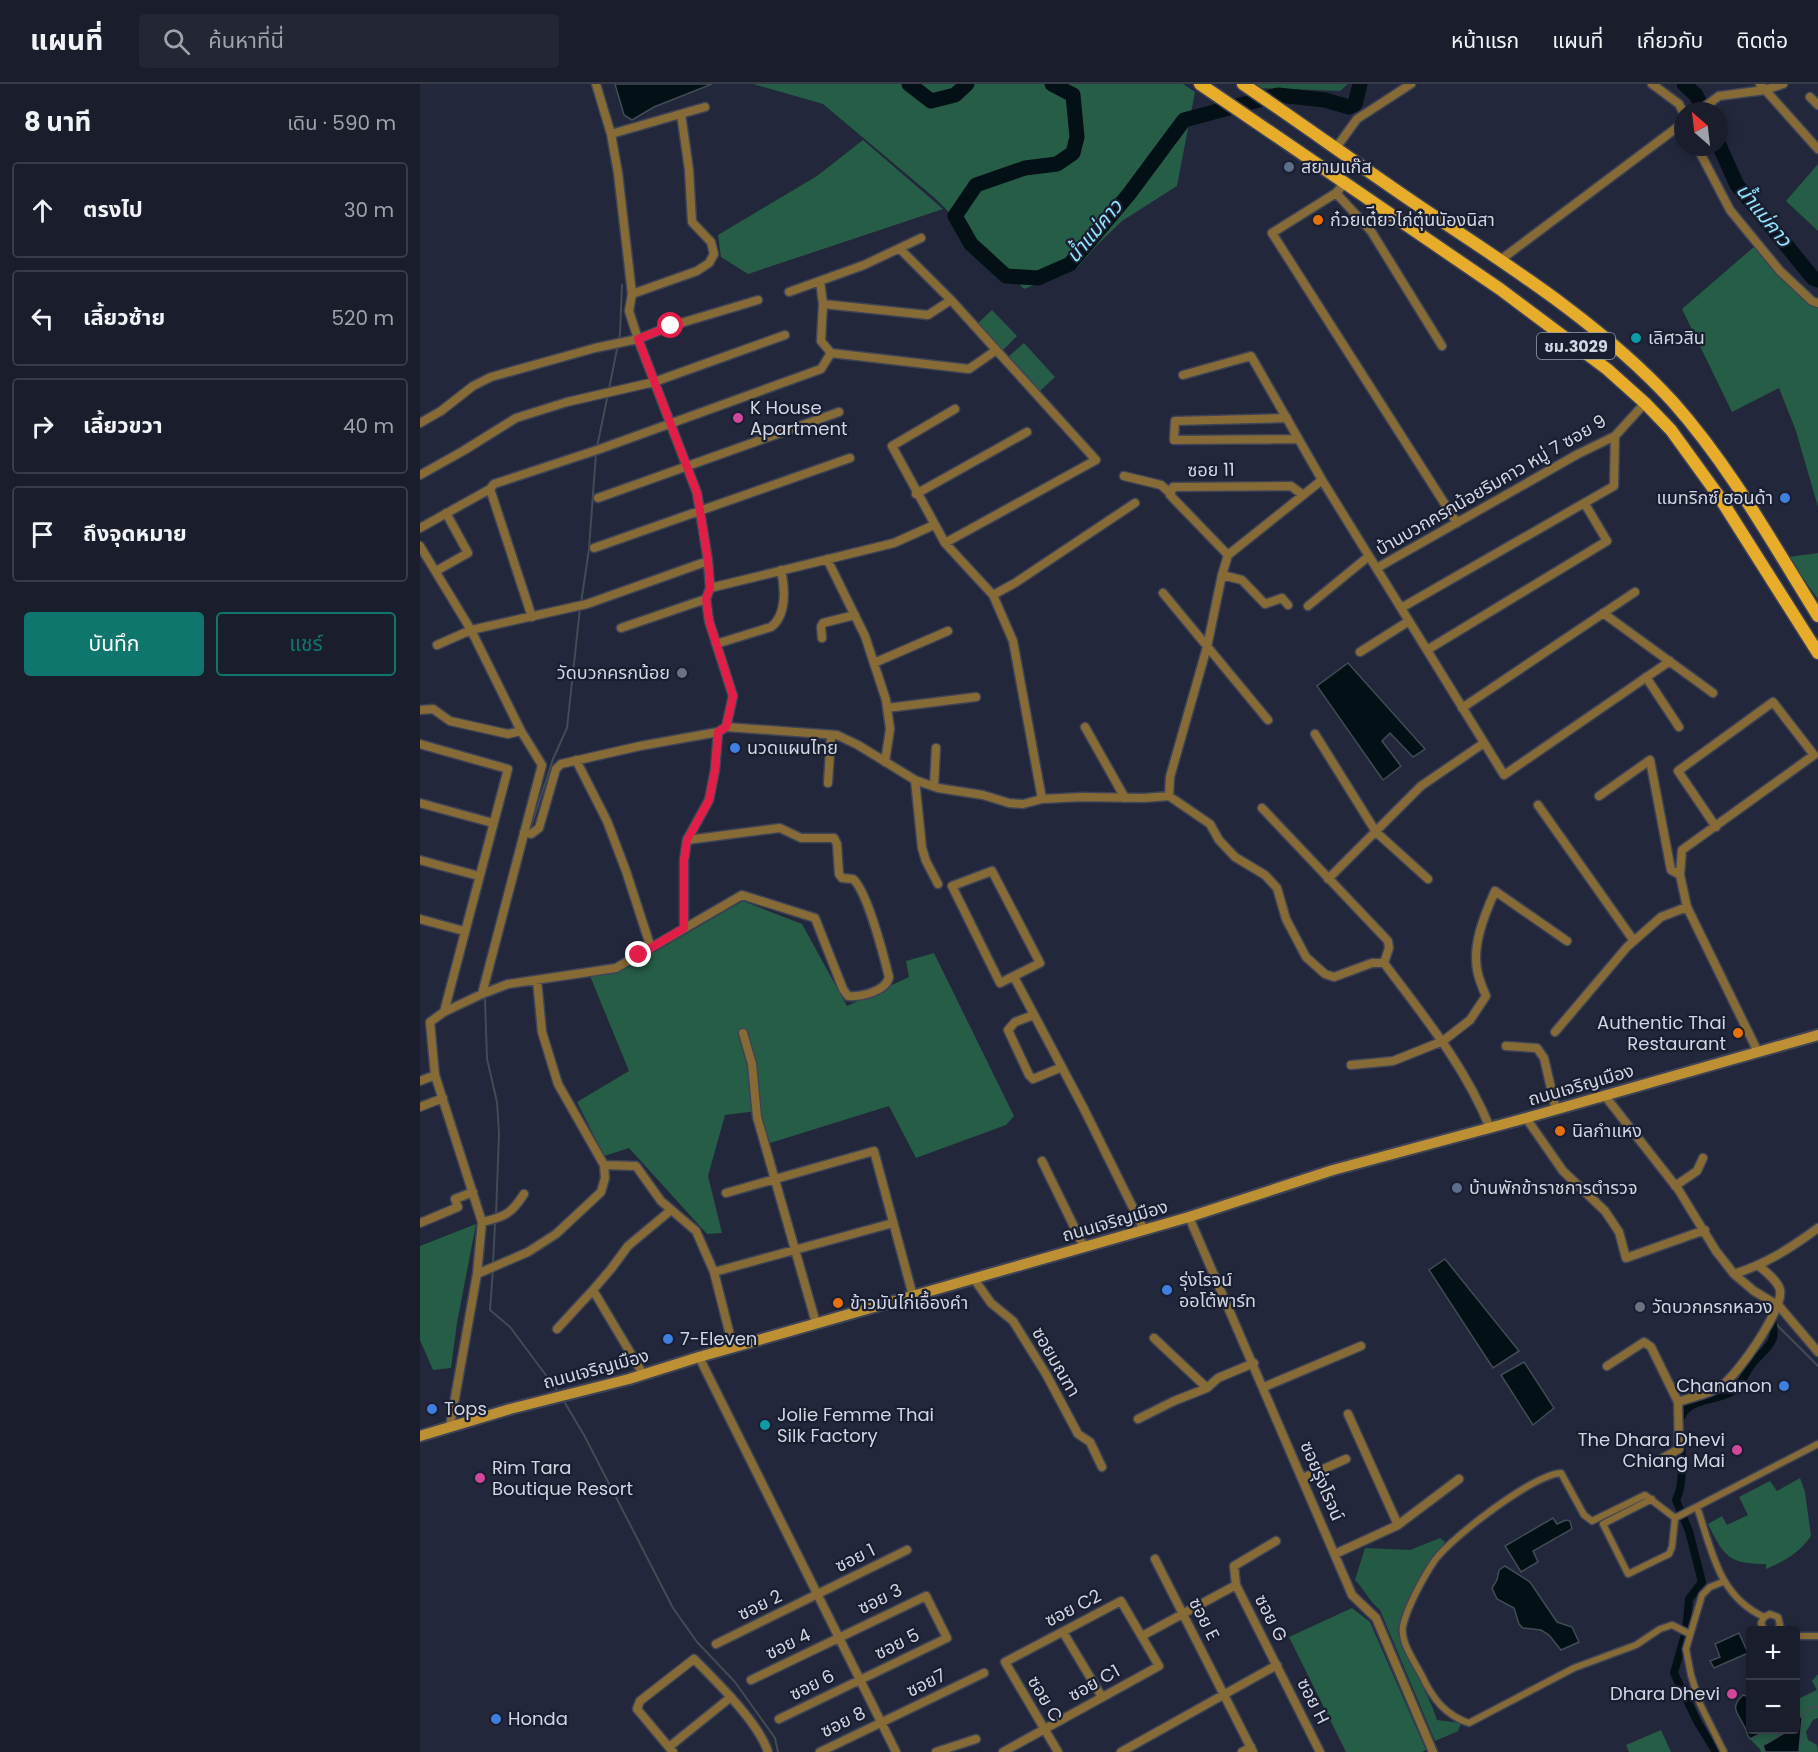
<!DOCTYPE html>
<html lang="th">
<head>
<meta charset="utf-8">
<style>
	body { margin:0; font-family:Poppins,"Noto Sans Thai",sans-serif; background:#232634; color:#f1f3f6 }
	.controls { position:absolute; right:18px; bottom:18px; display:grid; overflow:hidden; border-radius:6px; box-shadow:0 3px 9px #0003 }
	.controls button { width:54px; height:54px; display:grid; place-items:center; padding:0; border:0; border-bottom:2px solid #383b48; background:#1a1d2c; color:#f1f3f6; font:30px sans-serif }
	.compass { position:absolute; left:1254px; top:18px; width:54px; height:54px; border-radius:50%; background:#1a1d2c; box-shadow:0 3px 9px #0003; rotate:332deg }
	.stop { position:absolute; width:18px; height:18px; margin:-14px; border:4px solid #e11d48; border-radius:50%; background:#fff }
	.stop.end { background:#e11d48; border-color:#fff; box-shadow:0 2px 6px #0008 }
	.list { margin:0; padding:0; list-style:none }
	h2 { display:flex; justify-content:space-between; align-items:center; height:78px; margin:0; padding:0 24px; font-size:26px }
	h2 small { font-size:20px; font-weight:400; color:#9fa2a9 }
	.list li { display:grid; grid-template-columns:39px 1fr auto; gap:18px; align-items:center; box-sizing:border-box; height:96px; margin:0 12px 12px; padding:0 12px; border:2px solid #383b48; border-radius:6px }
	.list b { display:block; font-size:22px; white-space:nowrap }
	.list em { font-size:20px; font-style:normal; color:#9fa2a9 }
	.actions { display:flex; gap:12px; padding:18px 24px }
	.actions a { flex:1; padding:14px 0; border:2px solid #0f766e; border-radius:6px; text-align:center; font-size:21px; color:#0f766e }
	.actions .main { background:#0f766e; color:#fff }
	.icon { flex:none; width:33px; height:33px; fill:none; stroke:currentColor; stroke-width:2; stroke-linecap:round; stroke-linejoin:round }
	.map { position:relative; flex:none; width:1398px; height:1668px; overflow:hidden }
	header { display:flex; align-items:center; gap:36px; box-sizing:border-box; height:84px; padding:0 30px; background:#1a1d2c; border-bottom:2px solid #383b48 }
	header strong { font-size:28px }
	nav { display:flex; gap:33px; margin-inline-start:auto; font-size:21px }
	.search { width:420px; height:54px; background:#232634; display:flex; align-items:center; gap:15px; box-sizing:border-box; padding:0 21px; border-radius:6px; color:#9fa2a9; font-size:22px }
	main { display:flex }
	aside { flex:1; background:#1a1d2c }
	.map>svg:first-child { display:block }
	.green { fill:#265d46 }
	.forest { fill:#245a44 }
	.water { fill:#031116; stroke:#414c54; stroke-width:1.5 }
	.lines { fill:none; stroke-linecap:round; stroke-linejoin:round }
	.stream { stroke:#414c54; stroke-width:2 }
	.canal { stroke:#031116; stroke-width:8 }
	.river { stroke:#031116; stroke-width:15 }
	.pedestrian-casing { stroke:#3e4356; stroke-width:9 }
	.minor-casing { stroke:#3e4356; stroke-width:11 }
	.secondary-casing { stroke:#3e4356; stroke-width:14 }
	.primary-casing { stroke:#3e4356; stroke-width:15 }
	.pedestrian { stroke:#876b36; stroke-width:6 }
	.minor { stroke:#876b36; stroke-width:8 }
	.secondary { stroke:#bd9034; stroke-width:10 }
	.primary { stroke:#e6ac2a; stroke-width:12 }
	.route { stroke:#e11d48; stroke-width:8 }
	.service-dot { fill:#5c6f8a; stroke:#191e30; stroke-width:2 }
	.food-dot { fill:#e8710a; stroke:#191e30; stroke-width:2 }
	.culture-dot { fill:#0f9aa8; stroke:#191e30; stroke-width:2 }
	.hotel-dot { fill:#d1479c; stroke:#191e30; stroke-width:2 }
	.shop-dot { fill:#3f7fe0; stroke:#191e30; stroke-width:2 }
	.worship-dot { fill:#6b7280; stroke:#191e30; stroke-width:2 }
	.labels { text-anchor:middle; stroke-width:4.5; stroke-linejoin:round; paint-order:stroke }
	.shield { fill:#191e30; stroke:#9a9fad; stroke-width:1.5 }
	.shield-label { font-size:16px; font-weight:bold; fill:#d2d6e3 }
	.poi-label { font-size:18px; fill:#d2d6e3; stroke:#191e30; text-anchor:start }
	.street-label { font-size:18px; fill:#d2d6e3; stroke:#191e30 }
	.water-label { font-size:20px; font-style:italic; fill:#91e4fd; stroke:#191e30 }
</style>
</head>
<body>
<header>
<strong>แผนที่</strong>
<div class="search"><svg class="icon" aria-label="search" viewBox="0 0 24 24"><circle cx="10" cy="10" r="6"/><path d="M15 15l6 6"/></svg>ค้นหาที่นี่</div>
<nav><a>หน้าแรก</a><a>แผนที่</a><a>เกี่ยวกับ</a><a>ติดต่อ</a></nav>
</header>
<main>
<aside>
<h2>8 นาที<small>เดิน · 590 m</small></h2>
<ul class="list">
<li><svg class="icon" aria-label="ahead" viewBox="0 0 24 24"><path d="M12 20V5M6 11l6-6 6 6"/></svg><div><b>ตรงไป</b></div><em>30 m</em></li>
<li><svg class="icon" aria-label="left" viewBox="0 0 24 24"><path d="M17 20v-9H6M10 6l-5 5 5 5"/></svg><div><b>เลี้ยวซ้าย</b></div><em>520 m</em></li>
<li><svg class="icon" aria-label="right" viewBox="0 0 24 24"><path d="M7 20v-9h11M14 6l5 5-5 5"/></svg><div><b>เลี้ยวขวา</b></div><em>40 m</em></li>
<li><svg class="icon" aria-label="arrive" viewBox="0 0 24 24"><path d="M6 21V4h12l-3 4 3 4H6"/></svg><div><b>ถึงจุดหมาย</b></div></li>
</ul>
<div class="actions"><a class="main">บันทึก</a><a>แชร์</a></div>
</aside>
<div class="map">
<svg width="1398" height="1668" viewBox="0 0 1398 1668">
	<rect width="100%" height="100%" fill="#22273b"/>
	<path class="green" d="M333,0H763L775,8L757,102L702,137L676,162L657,184L604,205L516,115L403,20Z
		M443,56L523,125L328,190L301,173L298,151L397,92Z
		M1398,80V147L1366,117Z
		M1335,162C1352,184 1371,211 1398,221V423L1376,347L1359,304L1312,328L1262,225Z
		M572,226L597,252L582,267L557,240Z
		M604,259L635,293L619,308L587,274Z
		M1398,469V515L1368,473Z
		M323,817L382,840L427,922L489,893L486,877L514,869L594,1032L586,1041L496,1074L469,1022L350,1059L337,1027L305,1031L288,1092L302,1149L287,1150L209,1064L184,1072L157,1018L209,987L170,892L207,884Z
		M56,1140L37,1239L31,1284L13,1286L0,1256V1162Z
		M1380,1394L1385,1408L1391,1452C1379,1469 1365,1477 1346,1485V1480C1308,1480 1304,1472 1288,1440L1302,1432L1307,1441L1328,1431L1319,1413L1350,1397L1357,1407Z
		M932,1524L950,1538L1006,1666L1002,1668H926L869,1553Z
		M1398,1590V1634L1393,1636L1386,1648L1388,1656L1397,1661L1398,1668H1341L1340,1665L1330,1655L1340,1650L1354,1649L1356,1646H1376V1616L1397,1606L1392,1597Z
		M1241,1646L1251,1668H1209L1206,1661Z"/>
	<path class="forest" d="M835,0H928L920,7L841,4Z
		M1020,1454L1025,1458L992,1510L980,1536L978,1550L1012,1622L1017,1636L1041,1639L1038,1647L1015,1657L960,1526C949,1517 945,1506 935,1496L945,1464L990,1466Z"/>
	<path class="water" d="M195,0H292L234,23L212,36L204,31Z
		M928,579L1005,665L993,673L970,649L962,657L981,682L963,696L897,602Z
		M1025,1175L1099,1267L1073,1284L1009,1186Z
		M1104,1278L1134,1324L1113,1341L1081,1291Z
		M1133,1434L1137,1440L1146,1436L1150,1437L1152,1445L1113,1467L1118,1478L1101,1488L1085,1462Z
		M1085,1482L1110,1498L1137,1538L1152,1543L1159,1558L1141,1566L1129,1551L1121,1546L1103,1544L1099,1540L1094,1524L1077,1515L1072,1504L1077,1496L1079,1486Z
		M1319,1549L1328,1569L1294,1584L1290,1577L1300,1573L1295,1560Z
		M1323,1611L1330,1613V1646H1337L1340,1650L1330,1655C1326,1650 1327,1647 1324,1642C1318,1629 1309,1624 1323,1611Z
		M1376,1630L1382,1634L1379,1668H1345L1343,1661C1354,1657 1364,1646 1376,1646Z"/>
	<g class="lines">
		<path class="stream" d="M189,305L200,250L202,201
			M177,363L188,310
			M161,519L169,465L176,369
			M112,740L133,675L147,644L160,524
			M65,915L67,975L77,1018L79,1049L76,1131
			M73,1179L75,1140
			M73,1185L70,1226L90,1243L137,1306
			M1352,1236L1398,1282
			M145,1319L164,1351L253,1524L277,1558L315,1598L355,1654L358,1668
			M1382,1634L1390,1623H1398"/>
		<path class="canal" d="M1259,1339C1265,1312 1295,1319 1313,1307C1323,1300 1325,1288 1332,1280C1338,1272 1350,1264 1353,1254C1355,1249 1353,1242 1352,1236
			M1261,1358C1262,1375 1264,1401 1256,1416L1269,1447L1282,1498L1269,1515L1266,1547L1254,1589L1278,1639L1296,1668"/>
		<path class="river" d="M489,0L511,17L535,11L547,0
			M632,0L653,11L657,53L653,69L637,80L605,84L556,101L535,132L551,160L586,192L618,194L650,180L709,110L764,36L858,11L905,16L929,23L935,20L940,0
			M1264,0L1276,11L1284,27
			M1299,61L1317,101L1393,194L1398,196"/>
		<defs>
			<path id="pedestrian" d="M1232,1415L1183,1440L1208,1490L1249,1470L1252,1463L1255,1434
				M1277,1423C1292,1466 1298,1512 1344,1533L1350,1530L1358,1533L1360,1541L1357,1546
				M1255,1434L1225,1411L1172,1437L1164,1431L1141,1389C1113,1391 1033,1452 1015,1476C1004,1492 987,1523 983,1542C980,1558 995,1578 1002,1592C1013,1615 1025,1631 1049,1639L1154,1584L1216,1561L1240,1545L1252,1541L1270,1550
				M1255,1434L1398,1360
				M1303,1498L1290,1503L1282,1511L1266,1565L1271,1591L1280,1620L1304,1668
				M1344,1533L1341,1539L1344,1546
				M1376,1552H1398"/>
			<path id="minor" d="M176,0L191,50L198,89L212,210
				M1232,0L1259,20L1263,28
				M1340,0L1398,65
				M1390,13L1398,21
				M1279,27L1299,12L1345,6L1363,0
				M191,50L285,23
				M1277,63L1310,126L1360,187L1392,217L1398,219
				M916,64L937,35L991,0
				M924,100L916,109L852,149L1037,439
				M916,109L951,147L1022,262
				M480,165L531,216L676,376L525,459
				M1079,177L1263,39
				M400,197L403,220L401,257L411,269
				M369,208L444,181L501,154
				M403,220L508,231L531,216
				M763,291L831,272L902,396L1084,691L1250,577
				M535,325L472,362L525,459L573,511L593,557L622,715
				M867,334L755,337L754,356L878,355
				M0,339L21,327L53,302L71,293L175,264L218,255L251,242L338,216
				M0,391L43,367L96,334L147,318L234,298L365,251
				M704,392L741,401L750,409
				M70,405L112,533
				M496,410L607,348
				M178,414L419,328
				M0,444L70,405L74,400L180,365L401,285L411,269L549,285L575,267
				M0,462L51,546L101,647L122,681L62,910
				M174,464L430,374
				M808,471L750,411L753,403L871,402L883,411
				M407,475L445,552L466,616L470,645L465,678
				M957,484L1158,370L1195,352L1225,319
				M16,487L48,469L26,429
				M802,491L822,496L845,520L862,514L868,521
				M290,504L474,459L514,441
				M743,509L848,636
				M573,511L595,499L715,419
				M888,522L949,472
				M981,524L1194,402L1195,352
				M1183,529L1293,609
				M201,544L286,515
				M402,554L401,543L403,539L435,531
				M296,560L351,543C367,531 365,504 361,486
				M17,561L51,546L167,520L288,477
				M1007,566L1187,457L1165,420
				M940,568L989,537
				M454,579L528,547
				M1226,593L1259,643
				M467,624L556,613
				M1042,624L1215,508
				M0,626L13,625L30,637L88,650L101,647
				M306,643L417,651L438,661L495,696L518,704L563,711L589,719L603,720L622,715L662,713L724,714L749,712L790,740L799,756L815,773L845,791L857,804L866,835L886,873L905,890L914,893L952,879H964
				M665,643L705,714
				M895,650L956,748L1008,795
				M0,660L88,685L24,928
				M156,676L187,737L206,787L231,864
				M495,696L502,764L506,777L518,800
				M408,699L411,651
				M514,702L516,664
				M749,712L750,693L787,563L802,491L808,471L902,396
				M1179,712L1230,676L1251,786L1260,791
				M0,719L73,739
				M1118,721L1214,857
				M842,724L968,857L969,864L964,879
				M1296,743L1258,687L1353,618L1394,671L1262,766L1260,791L1267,823L1338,968
				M104,748L111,750L119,744L136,685L141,680L220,662L298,648L306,643L313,612L289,537L286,515L290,504L288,477L277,409L218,255L209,227L212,210L277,187L289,179L294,170L291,158L272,138L269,86L261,30
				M0,776L59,792
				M572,787L620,879L580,899L532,802Z
				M908,795L1001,702L1064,659
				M0,835L44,847
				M264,844V776L267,756L289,716L295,686L298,648
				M964,879C1003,931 1045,982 1070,1044
				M594,893L663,1023L724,1146
				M117,896L122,948L138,1000L184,1081L216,1082L241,1117L276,1147L294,1188L313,1263
				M614,931L595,938L588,946L609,991L613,995L642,983
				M1135,948L1207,863L1241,833L1267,823
				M323,949L332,980L337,1033L396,1239
				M1086,962L1117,964L1124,974L1136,1026
				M931,981L973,977L1023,957L1050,936L1066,912C1063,905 1060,898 1058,890C1051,863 1064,832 1075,807L1147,857
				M0,997L15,991
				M1185,1012L1258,1105L1296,1167L1314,1190L1334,1207L1359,1222L1398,1268
				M0,1023L23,1014
				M1106,1034L1143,1087L1185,1127L1199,1148L1206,1174L1285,1146
				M622,1077L664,1163
				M1255,1102L1277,1087L1283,1074
				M306,1109L454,1067L493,1212
				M769,1133L932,1511L956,1534L1013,1668
				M62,1138C85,1133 92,1129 104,1110
				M0,1139L38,1123L35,1115L53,1108
				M294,1188L473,1139
				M57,1190L108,1168L136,1150L181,1108L185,1094L184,1081
				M1314,1190C1346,1180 1371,1164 1398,1144
				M554,1195L571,1219L593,1237L626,1290L658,1350L670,1358L682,1383
				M137,1245L173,1206
				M734,1254L787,1304
				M279,1273L476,1668
				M1187,1282L1224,1258L1231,1263L1258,1318L1259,1365L1243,1374
				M223,1290L173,1206L191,1185L208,1162L251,1126
				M844,1303L941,1262
				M1258,1318C1272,1313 1290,1310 1301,1302C1318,1291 1364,1224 1360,1206C1358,1197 1346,1188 1339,1182
				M928,1330L978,1441
				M718,1335L754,1317L787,1304L798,1294L834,1279
				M30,1342L57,1190L62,1138L15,991L10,938L24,928L62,910L88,900L196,884L322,811L395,834L423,905L428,912C442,913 466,907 469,893C464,873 447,807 433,795L422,794L419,790L417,760L414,754H381L360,744L267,756
				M883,1394L926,1375
				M856,1457L814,1482L816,1501L900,1668
				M915,1470L978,1441L1039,1395
				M735,1475L833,1668
				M643,1548L682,1613
				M722,1552L816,1501
				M296,1560L487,1466
				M331,1596L506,1512L527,1554L359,1635
				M249,1663L311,1613
				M253,1668L217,1625L220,1617L274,1575C296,1597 339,1639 348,1668
				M400,1668L564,1589
				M516,1668L556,1655
				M583,1668L739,1582L701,1517L585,1578L638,1668
				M701,1668L857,1581
				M822,1668L831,1663"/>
			<path id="secondary" d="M0,1352L90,1325L209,1295L279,1273L769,1133L913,1086L1106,1034L1398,951"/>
			<path id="primary" d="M780,0L1080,205L1187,285L1225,319L1251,346L1298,411L1398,569
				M823,0C882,40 940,82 999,122C1086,180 1182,240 1253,318C1310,382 1353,460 1398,532"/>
		</defs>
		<use href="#pedestrian" class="pedestrian-casing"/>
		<use href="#minor" class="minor-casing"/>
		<use href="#secondary" class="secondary-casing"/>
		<use href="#primary" class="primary-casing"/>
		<use href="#pedestrian" class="pedestrian"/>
		<use href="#minor" class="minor"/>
		<use href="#secondary" class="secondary"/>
		<use href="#primary" class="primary"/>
	</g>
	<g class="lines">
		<path class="route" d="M219,871L264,844V776L267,756L289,716L295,686L298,648L306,643L313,612L289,537L286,515L290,504L288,477L277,409L218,255L251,242"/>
	</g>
	<g class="service-dot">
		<circle cx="869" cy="83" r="6"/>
		<circle cx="1037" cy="1104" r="6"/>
	</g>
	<g class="food-dot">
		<circle cx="898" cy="136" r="6"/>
		<circle cx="1318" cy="949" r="6"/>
		<circle cx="1140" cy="1047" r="6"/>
		<circle cx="418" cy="1219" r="6"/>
	</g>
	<g class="culture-dot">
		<circle cx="1216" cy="254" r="6"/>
		<circle cx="345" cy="1341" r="6"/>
	</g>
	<g class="hotel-dot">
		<circle cx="318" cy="334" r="6"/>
		<circle cx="1317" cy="1366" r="6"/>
		<circle cx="60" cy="1394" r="6"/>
		<circle cx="1312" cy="1610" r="6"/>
	</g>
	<g class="shop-dot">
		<circle cx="1365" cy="414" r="6"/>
		<circle cx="315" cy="664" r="6"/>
		<circle cx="747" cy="1206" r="6"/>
		<circle cx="248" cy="1255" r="6"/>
		<circle cx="1364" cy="1302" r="6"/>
		<circle cx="12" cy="1325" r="6"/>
		<circle cx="76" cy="1635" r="6"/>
	</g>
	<g class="worship-dot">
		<circle cx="262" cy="589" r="6"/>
		<circle cx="1220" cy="1223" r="6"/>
	</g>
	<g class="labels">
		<rect class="shield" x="1117" y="249" width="78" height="26" rx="4.5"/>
		<g class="shield-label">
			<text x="1156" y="268">ชม.3029</text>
		</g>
		<g class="poi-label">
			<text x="881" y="89">สยามแก๊ส</text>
			<text x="910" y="142">ก๋วยเต๋ียวไก่ตุ๋นนัองนิสา</text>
			<text x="1228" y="260">เลิศวสิน</text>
			<text x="330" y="330">K House<tspan x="330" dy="21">Apartment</tspan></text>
			<text x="1353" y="420" text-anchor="end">แมทริกซ์ ฮอนด้า</text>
			<text x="250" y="595" text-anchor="end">วัดบวกครกน้อย</text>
			<text x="327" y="670">นวดแผนไทย</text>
			<text x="1306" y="945" text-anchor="end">Authentic Thai<tspan x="1306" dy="21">Restaurant</tspan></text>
			<text x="1152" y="1053">นิลกําแหง</text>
			<text x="1049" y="1110">บ้านพักข้าราชการตำรวจ</text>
			<text x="759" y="1202">รุ่งโรจน์<tspan x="759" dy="21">ออโต้พาร์ท</tspan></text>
			<text x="430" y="1225">ข้าวมันไก่เอื้องคํา</text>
			<text x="1232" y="1229">วัดบวกครกหลวง</text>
			<text x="260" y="1261">7-Eleven</text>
			<text x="1352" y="1308" text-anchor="end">Chananon</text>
			<text x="24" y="1331">Tops</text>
			<text x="357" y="1337">Jolie Femme Thai<tspan x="357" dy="21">Silk Factory</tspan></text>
			<text x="1305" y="1362" text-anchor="end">The Dhara Dhevi<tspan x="1305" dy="21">Chiang Mai</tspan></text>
			<text x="72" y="1390">Rim Tara<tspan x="72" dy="21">Boutique Resort</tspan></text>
			<text x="1300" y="1616" text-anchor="end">Dhara Dhevi</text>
			<text x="88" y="1641">Honda</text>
		</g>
		<g class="street-label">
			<text transform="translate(791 386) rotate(-1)" y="6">ซอย 11</text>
			<text transform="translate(1071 401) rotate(-30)" y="6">บ้านบวกครกน้อยริมคาว หมู่ 7 ซอย 9</text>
			<text transform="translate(1161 1001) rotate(-16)" y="6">ถนนเจริญเมือง</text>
			<text transform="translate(695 1137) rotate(-16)" y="6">ถนนเจริญเมือง</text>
			<text transform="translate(636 1278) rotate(60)" y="6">ซอยมณฑา</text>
			<text transform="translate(176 1285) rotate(-15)" y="6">ถนนเจริญเมือง</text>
			<text transform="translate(902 1397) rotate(67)" y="6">ซอยรุ่งโรจน์</text>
			<text transform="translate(435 1474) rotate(-26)" y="6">ซอย 1</text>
			<text transform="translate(460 1515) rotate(-26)" y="6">ซอย 3</text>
			<text transform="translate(340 1521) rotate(-26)" y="6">ซอย 2</text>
			<text transform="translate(653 1524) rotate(-27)" y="6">ซอย C2</text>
			<text transform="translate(851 1534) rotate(63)" y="6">ซอย G</text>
			<text transform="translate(784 1535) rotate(63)" y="6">ซอย E</text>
			<text transform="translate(368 1560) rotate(-26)" y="6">ซอย 4</text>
			<text transform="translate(477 1560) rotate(-26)" y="6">ซอย 5</text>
			<text transform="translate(506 1599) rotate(-26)" y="6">ซอย7</text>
			<text transform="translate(674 1599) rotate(-29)" y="6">ซอย C1</text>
			<text transform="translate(392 1601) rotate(-26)" y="6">ซอย 6</text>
			<text transform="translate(625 1615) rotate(59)" y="6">ซอย C</text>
			<text transform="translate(893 1617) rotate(63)" y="6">ซอย H</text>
			<text transform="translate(423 1638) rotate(-26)" y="6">ซอย 8</text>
		</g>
		<g class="water-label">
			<text transform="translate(1344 131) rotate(51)" y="7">น้ำแม่คาว</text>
			<text transform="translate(674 147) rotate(-50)" y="7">น้ำแม่คาว</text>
		</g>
	</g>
</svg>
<div class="controls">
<button>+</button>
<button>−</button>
</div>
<svg class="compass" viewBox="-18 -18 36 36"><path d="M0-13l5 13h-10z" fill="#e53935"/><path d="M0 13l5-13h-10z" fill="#9fa2a9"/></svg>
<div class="stop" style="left:251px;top:242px"></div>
<div class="stop end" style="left:219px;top:871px"></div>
</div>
</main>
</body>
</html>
